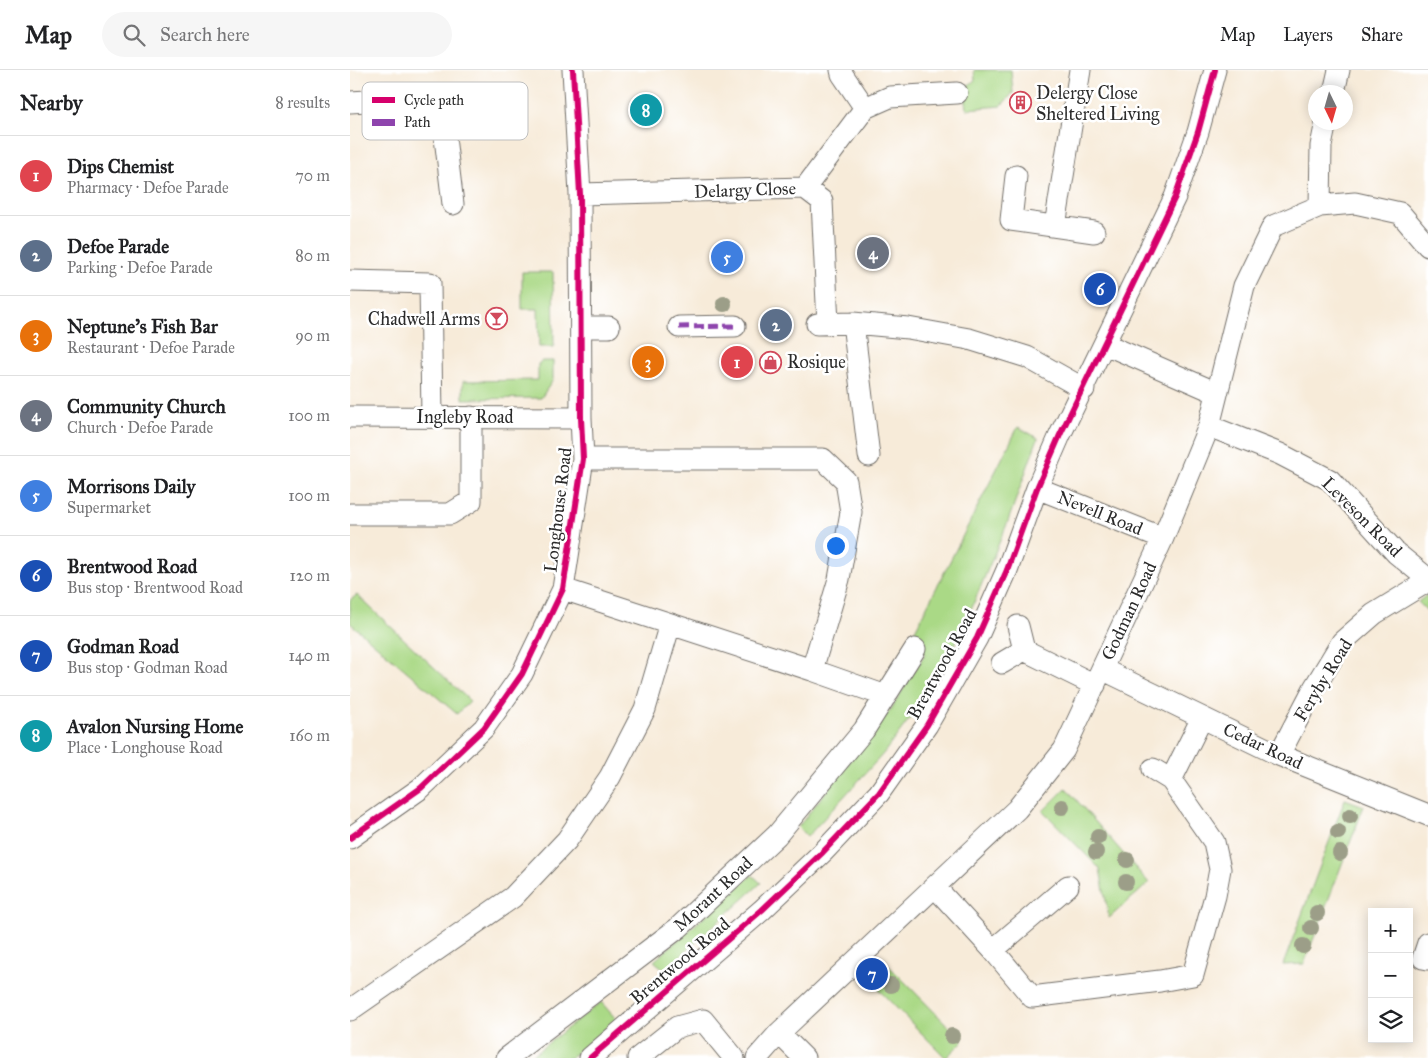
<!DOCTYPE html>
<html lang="en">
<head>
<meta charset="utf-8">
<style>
	body { margin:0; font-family:"IM FELL Great Primer",serif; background:#f6f6f6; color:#202124 }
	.controls { position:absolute; right:15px; bottom:15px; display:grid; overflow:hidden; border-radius:0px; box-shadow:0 2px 12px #0003 }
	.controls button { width:45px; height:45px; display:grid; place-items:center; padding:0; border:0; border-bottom:1px solid #e0e0e0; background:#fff; color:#202124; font:25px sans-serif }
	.compass { position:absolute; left:958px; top:15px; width:45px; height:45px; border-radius:50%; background:#fff; box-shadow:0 2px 12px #0003; rotate:175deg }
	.you { position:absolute; left:485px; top:475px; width:18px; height:18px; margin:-12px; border:4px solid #fff; border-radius:50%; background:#1a73e8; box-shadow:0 0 0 8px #1a73e833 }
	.badge { display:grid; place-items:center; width:32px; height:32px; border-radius:50%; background:#d1495b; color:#fff; font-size:16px; font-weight:700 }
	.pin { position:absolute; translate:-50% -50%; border:2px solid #fff; box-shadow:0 1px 5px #0006 }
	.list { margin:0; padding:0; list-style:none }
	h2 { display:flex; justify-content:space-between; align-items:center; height:65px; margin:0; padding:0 20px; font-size:21px }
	h2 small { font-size:16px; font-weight:400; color:#757577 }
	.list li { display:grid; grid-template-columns:32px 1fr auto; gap:15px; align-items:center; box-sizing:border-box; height:80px; padding:0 20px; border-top:1px solid #e0e0e0 }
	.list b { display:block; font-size:19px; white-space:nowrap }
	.list p { margin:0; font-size:16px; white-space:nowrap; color:#757577 }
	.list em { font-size:16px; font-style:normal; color:#757577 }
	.icon { flex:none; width:28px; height:28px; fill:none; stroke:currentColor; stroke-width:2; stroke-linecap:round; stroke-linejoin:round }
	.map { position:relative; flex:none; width:1078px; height:988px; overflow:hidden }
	header { display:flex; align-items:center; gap:30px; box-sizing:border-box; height:70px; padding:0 25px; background:#fff; border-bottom:1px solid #e0e0e0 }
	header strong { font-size:24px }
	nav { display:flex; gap:28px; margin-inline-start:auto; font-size:18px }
	.search { width:350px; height:45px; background:#f6f6f6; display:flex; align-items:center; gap:12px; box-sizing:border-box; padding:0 18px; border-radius:28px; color:#757577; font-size:19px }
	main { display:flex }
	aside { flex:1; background:#fff }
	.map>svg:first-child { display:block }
	.green { fill:#aad986; stroke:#6a8258 }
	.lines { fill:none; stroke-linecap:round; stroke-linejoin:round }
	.minor-casing { stroke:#726e68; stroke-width:23 }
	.minor { stroke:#fff; stroke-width:21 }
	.quiet { stroke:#8e44ad; stroke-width:5; stroke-dasharray:10 5; stroke-linecap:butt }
	.cycleway-casing { stroke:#fff; stroke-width:9 }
	.cycleway { stroke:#d6006c; stroke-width:6 }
	.tree { fill:#9c9e88 }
	.labels { text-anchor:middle; stroke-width:5; stroke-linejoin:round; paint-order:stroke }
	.poi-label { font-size:18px; fill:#2b2b2b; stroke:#fff; text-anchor:start }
	.street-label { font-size:18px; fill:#2b2b2b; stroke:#fff }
	.key { fill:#fff; stroke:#bfbfbf; stroke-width:1 }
	.key-label { font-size:14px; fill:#2b2b2b }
</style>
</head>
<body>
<header>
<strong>Map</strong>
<div class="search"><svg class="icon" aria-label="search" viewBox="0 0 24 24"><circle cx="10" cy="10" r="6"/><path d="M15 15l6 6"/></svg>Search here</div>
<nav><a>Map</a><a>Layers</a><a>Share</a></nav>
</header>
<main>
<aside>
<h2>Nearby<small>8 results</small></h2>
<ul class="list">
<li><span class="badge" style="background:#e0444e">1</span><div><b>Dips Chemist</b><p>Pharmacy · Defoe Parade</p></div><em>70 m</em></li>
<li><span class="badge" style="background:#5c6f8a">2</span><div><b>Defoe Parade</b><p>Parking · Defoe Parade</p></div><em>80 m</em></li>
<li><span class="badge" style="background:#e8710a">3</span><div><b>Neptune's Fish Bar</b><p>Restaurant · Defoe Parade</p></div><em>90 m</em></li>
<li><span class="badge" style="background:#6b7280">4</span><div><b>Community Church</b><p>Church · Defoe Parade</p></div><em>100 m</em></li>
<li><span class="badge" style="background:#3f7fe0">5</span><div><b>Morrisons Daily</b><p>Supermarket</p></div><em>100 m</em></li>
<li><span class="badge" style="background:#1a4fb4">6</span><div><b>Brentwood Road</b><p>Bus stop · Brentwood Road</p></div><em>120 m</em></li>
<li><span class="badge" style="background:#1a4fb4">7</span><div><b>Godman Road</b><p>Bus stop · Godman Road</p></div><em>140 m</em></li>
<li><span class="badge" style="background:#0f9aa8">8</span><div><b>Avalon Nursing Home</b><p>Place · Longhouse Road</p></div><em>160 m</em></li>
</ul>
</aside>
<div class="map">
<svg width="1078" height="988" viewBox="0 0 1078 988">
	<rect width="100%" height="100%" fill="#fff"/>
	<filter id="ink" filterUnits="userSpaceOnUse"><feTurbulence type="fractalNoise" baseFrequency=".02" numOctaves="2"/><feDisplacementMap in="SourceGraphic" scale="10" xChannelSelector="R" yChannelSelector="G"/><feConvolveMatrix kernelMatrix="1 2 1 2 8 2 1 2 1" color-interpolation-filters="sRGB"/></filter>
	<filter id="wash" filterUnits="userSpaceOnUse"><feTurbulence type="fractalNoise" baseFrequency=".0096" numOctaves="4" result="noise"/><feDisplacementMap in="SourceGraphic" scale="20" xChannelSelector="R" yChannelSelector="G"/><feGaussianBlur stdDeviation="1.12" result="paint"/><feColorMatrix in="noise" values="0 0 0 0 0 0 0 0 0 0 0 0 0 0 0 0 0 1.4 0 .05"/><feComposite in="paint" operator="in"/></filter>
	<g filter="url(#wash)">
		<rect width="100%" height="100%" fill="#f7ebd9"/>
		<path class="green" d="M624,0H661L663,23L651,36L617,39L614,19L625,10Z
			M172,202H203L204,277H189L188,239H172Z
			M192,291H203V310L191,328L113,329V311L188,310V294Z
			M668,357L688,368L657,454L611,563L573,631L533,684L457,767L448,757L541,639L575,584L560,570Z
			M1078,524V542L1068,532Z
			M7,525L120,631L107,644L0,553V530Z
			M716,718L799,813L759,848L750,799L693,741Z
			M995,729L1014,736L954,894L933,895Z
			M402,805L411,813L315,900L304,891Z
			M539,896L613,971L596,988L522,913Z
			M251,932L267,950L220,988H179Z"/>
	</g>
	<g filter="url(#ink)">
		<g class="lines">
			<defs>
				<path id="minor" d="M491,0L492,4L515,38
					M984,22L989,0
					M0,32L70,28L93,51L103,134
					M666,106L661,150L744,162
					M455,118L472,131L478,254
					M230,124L455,118L515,38L540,27L607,23
					M970,136L971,76L976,52
					M705,156L730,0
					M0,211L80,213L82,347
					M503,253L519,386
					M467,254L503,253L558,258L619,269L677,287L734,319
					M232,257H259
					M329,257L385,256
					M755,274L867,323
					M0,347L231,348
					M859,356L930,384L980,410L1046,483L1078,509
					M233,389H473L496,411L501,442L489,509L462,600
					M687,418L813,468
					M0,444H100L121,431V347
					M213,519L462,600L536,626
					M668,556L674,580
					M652,593L674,580L745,615
					M752,599L929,685L1078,745
					M929,685L964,618L992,572L1024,544L1078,511
					M803,699L821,710
					M0,768L71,718L134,658L172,604L213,519L233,389L231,348L230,124L223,0
					M585,817L643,880L682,927L810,911L843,905L865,826L870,799L864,772L821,710L852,648
					M1078,873L1073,888L1078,889
					M643,880L718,816
					M0,940L163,827L217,770L260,707L295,639L320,554
					M429,963L454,988
					M157,988L328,858L427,765L514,660L565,579
					M240,988L412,840L473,782L529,723L577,655L627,568L657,500L687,418L710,365L825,127L848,62L865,0
					M288,988L327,957L353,950L384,988
					M407,988L429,963L667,739L714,680L813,468L859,356L894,216L923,156L970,136L1005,133L1050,143L1078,176"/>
			</defs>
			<use href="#minor" class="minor-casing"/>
			<use href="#minor" class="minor"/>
			<path class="quiet" d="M329,257L385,256"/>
			<defs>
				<path id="cycleway" d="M0,768L71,718L134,658L172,604L213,519L233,389L231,348L230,124L223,0
					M240,988L412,840L473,782L529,723L577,655L627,568L657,500L687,418L710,365L825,127L848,62L865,0"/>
			</defs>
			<use href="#cycleway" class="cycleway-casing"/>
			<use href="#cycleway" class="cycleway"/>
		</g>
		<g class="tree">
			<circle cx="374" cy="234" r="8"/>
			<circle cx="712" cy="737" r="8"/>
			<circle cx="1000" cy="746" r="8"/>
			<circle cx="988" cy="762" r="8"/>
			<circle cx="748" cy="767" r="8"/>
			<circle cx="746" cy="782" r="8"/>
			<circle cx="990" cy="783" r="8"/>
			<circle cx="777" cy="790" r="8"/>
			<circle cx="776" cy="812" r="8"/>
			<circle cx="967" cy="843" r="8"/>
			<circle cx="961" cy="858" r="8"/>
			<circle cx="953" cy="876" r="8"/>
			<circle cx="541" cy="915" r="8"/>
			<circle cx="602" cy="966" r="8"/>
		</g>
	</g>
	<defs>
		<symbol id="building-ring" viewBox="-11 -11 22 22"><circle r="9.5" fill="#fff" stroke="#d1495b" stroke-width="1.5"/><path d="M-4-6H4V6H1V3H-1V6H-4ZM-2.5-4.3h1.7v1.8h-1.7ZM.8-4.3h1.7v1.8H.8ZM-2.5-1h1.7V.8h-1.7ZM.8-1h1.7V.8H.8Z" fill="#d1495b"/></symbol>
		<symbol id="bar-ring" viewBox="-11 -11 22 22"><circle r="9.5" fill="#fff" stroke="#d1495b" stroke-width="1.5"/><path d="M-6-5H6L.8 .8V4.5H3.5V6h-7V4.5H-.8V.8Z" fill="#d1495b"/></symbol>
		<symbol id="shop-ring" viewBox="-11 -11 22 22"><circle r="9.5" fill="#fff" stroke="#d1495b" stroke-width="1.5"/><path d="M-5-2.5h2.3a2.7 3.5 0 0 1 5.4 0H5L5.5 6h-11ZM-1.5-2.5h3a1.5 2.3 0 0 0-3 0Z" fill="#d1495b"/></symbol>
	</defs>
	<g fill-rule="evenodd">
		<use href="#building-ring" x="658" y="20" width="25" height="25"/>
		<use href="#bar-ring" x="134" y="236" width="25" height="25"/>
		<use href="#shop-ring" x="408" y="280" width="25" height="25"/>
	</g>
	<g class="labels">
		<g class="poi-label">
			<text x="686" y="29">Delergy Close<tspan x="686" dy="21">Sheltered Living</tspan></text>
			<text x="130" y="255" text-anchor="end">Chadwell Arms</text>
			<text x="437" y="298">Rosique</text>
		</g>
		<g class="street-label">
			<text transform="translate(395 120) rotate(-2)" y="6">Delargy Close</text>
			<text x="115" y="353">Ingleby Road</text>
			<text transform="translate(208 440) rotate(-83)" y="6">Longhouse Road</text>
			<text transform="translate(750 443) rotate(22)" y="6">Nevell Road</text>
			<text transform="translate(1012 447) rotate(45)" y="6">Leveson Road</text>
			<text transform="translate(779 541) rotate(-65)" y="6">Godman Road</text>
			<text transform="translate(592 594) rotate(-61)" y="6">Brentwood Road</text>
			<text transform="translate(973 610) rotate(-58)" y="6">Feryby Road</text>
			<text transform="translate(913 676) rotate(25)" y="6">Cedar Road</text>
			<text transform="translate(363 824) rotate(-43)" y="6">Morant Road</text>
			<text transform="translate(330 891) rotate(-40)" y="6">Brentwood Road</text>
		</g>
	</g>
	<rect x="12" y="12" width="166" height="58" rx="8" class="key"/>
	<rect x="22" y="27" width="23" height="6" fill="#d6006c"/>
	<rect x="22" y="49" width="23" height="7" fill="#8e44ad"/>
	<g class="key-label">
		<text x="54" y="35">Cycle path</text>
		<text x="54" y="57">Path</text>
	</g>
</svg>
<div class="controls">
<button>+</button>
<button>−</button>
<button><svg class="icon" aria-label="layers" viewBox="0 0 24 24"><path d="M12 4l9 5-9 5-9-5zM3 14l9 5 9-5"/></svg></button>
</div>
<svg class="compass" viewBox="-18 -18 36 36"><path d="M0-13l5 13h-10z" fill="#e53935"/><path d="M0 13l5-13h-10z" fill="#757577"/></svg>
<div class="you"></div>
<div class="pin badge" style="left:387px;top:292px;background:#e0444e">1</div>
<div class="pin badge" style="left:426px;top:255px;background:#5c6f8a">2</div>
<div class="pin badge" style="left:298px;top:292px;background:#e8710a">3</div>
<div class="pin badge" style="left:523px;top:183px;background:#6b7280">4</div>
<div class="pin badge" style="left:377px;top:187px;background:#3f7fe0">5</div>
<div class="pin badge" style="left:750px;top:219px;background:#1a4fb4">6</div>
<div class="pin badge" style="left:522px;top:904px;background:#1a4fb4">7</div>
<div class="pin badge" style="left:296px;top:40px;background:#0f9aa8">8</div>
</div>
</main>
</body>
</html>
